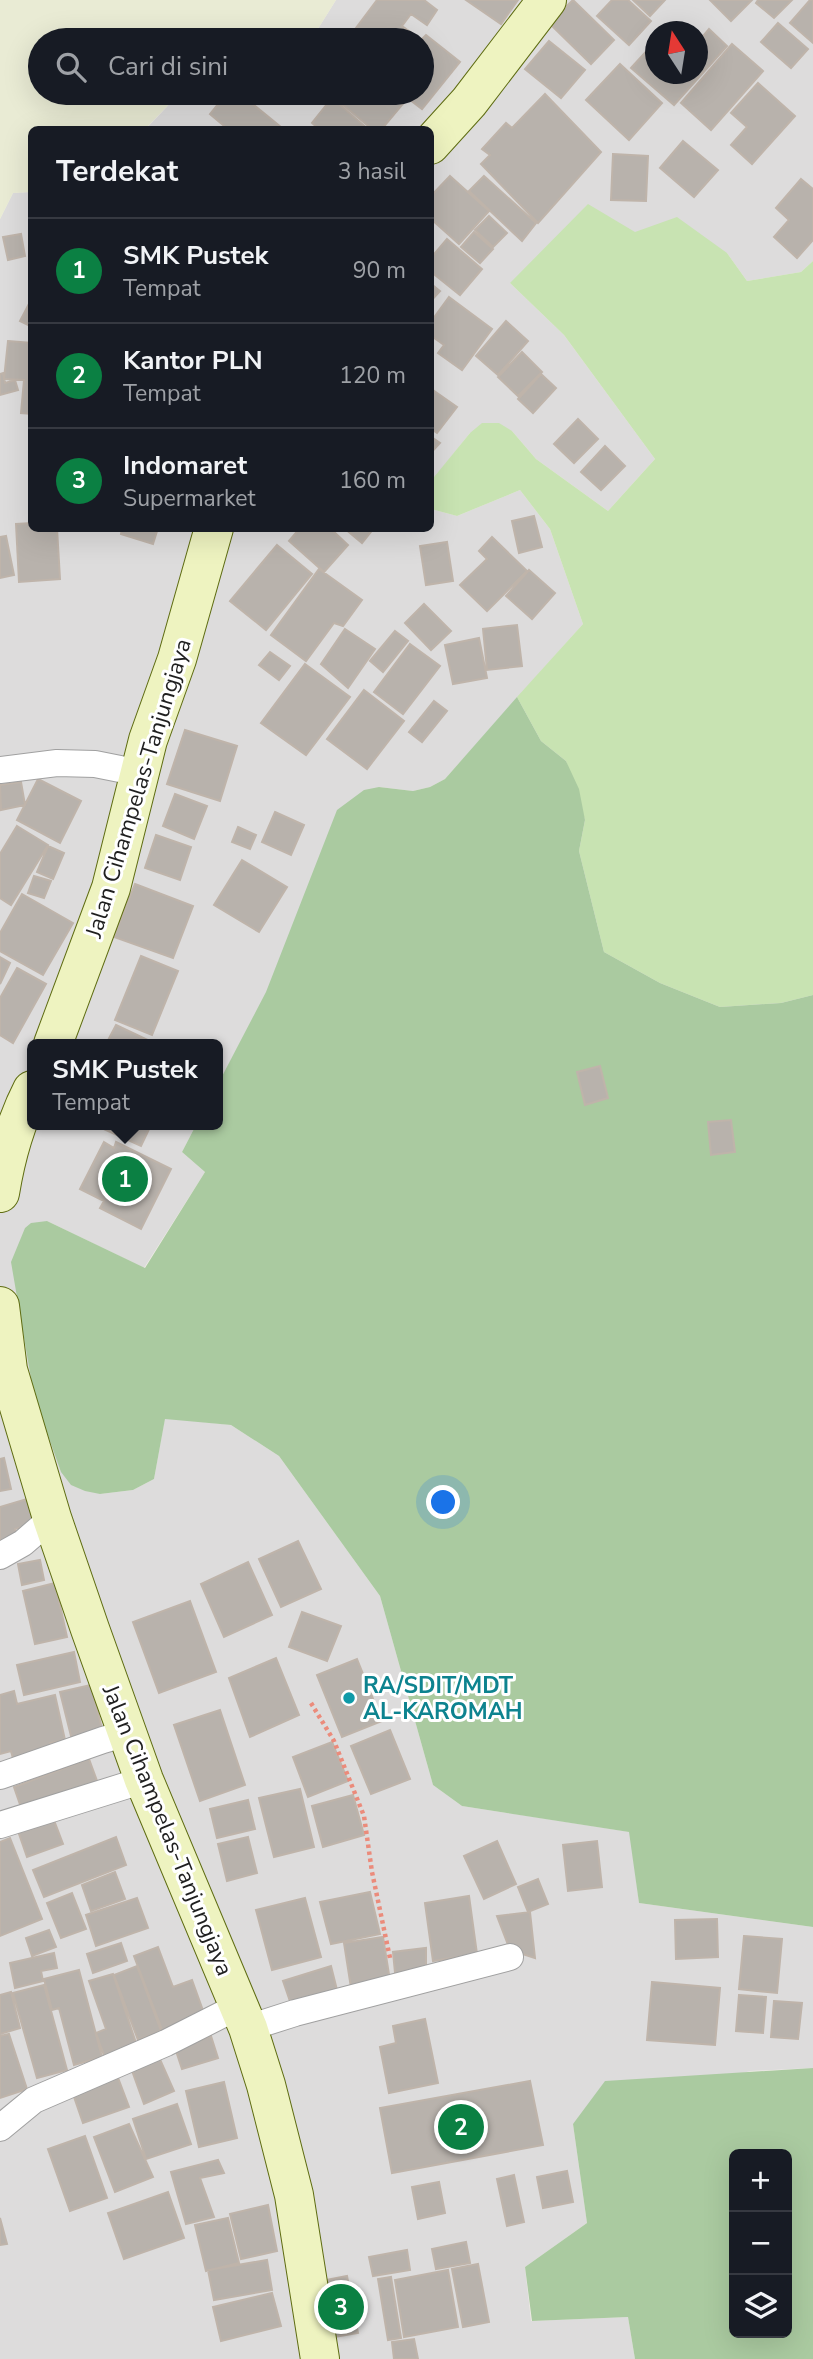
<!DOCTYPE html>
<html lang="id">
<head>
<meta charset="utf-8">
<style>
	body { margin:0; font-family:"Nunito Sans",sans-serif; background:#20242c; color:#f1f3f6 }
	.controls { position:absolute; right:21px; bottom:21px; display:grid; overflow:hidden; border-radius:10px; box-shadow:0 7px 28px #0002 }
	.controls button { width:63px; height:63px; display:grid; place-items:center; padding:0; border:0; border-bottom:2px solid #363941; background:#171b24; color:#f1f3f6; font:35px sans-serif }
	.compass { position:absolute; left:645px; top:21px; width:63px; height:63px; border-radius:50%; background:#171b24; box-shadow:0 7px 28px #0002; rotate:348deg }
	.you { position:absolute; left:444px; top:1503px; width:24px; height:24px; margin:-18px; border:5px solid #fff; border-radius:50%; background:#1a73e8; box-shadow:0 0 0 10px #1a73e833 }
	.badge { display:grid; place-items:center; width:46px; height:46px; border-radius:50%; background:#0b8043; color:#fff; font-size:23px; font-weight:700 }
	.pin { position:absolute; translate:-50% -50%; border:4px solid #fff; box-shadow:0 2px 7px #0006 }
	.popup { position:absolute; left:27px; top:1039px; width:196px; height:91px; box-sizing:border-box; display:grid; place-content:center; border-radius:10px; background:#171b24; filter:drop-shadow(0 2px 5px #0005); font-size:23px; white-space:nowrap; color:#9ea1a6 }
	.popup b { font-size:26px; color:#f1f3f6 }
	.popup::after { content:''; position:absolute; left:50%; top:100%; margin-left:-14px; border:14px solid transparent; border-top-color:#171b24 }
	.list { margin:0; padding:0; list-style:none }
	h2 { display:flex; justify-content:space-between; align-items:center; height:91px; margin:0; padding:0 28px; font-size:30px }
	h2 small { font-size:23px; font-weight:400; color:#9ea1a6 }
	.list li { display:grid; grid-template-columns:46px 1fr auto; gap:21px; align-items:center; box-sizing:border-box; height:105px; padding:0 28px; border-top:2px solid #363941 }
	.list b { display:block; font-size:26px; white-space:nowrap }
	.list p { margin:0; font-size:23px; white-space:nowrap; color:#9ea1a6 }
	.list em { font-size:23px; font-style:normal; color:#9ea1a6 }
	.icon { flex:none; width:38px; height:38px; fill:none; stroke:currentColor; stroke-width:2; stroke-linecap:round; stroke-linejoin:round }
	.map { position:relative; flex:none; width:813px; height:2359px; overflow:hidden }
	.search { position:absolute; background:#171b24; box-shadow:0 7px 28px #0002; left:28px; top:28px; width:406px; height:77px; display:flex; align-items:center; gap:18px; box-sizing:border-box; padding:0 24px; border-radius:38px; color:#9ea1a6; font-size:26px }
	.panel { position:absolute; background:#171b24; box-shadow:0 7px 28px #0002; left:28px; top:126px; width:406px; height:406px; border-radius:10px }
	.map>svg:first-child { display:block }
	.residential { fill:#dddcdc; fill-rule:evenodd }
	.farmland { fill:#e9ebd4 }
	.grass { fill:#c8e3b2 }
	.forest { fill:#aacaa0; fill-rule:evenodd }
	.building { fill:#b8b2ac; stroke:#bfb4aa; stroke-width:2 }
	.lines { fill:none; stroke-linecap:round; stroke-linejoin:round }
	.minor-casing { stroke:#a0a0a0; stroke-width:28 }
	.secondary-casing { stroke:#5e6c11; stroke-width:40 }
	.path { stroke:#eb8b7b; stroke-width:4.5; stroke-dasharray:3.5 3.5; stroke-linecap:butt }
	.minor { stroke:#fff; stroke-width:26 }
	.secondary { stroke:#eef3c0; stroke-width:38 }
	.culture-dot { fill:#0f9aa8; stroke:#fff; stroke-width:2.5 }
	.labels { text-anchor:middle; stroke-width:6; stroke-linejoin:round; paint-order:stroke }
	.street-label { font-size:23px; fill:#1f1f1f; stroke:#fff }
	.culture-label { font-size:23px; font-weight:bold; fill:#0d838f; stroke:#fff; text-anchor:start }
</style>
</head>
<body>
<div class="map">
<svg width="813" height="2359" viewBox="0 0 813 2359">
	<rect width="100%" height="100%" fill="#efece6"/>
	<path class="residential" d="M336,0H813V261L801,272L747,281L727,253L510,283L564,335L655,459L608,511L536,459L512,431L470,433L431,482L430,130H145L180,93H422V40H311ZM656,32H698V74H656Z
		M31,192L32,528H430L431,509L457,516L520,490L550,529L583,624L445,779L430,787L413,791L379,787L218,1084V1044H32V1125H196L182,1152L205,1172L144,1268L47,1221L100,1494L133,1490L154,1479L165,1418L231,1425L279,1456L380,1596L433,1785L462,1806L630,1832L639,1903L813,1927V2068L750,2071L573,2124L587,2223L525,2267L531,2321L628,2317L635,2359H0V219L13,193Z"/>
	<path class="farmland" d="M0,0H336L311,40H40V93H180L145,129L32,130L31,192L13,193L0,219Z"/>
	<path class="grass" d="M588,204L635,232L677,217L727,253L747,281L801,272L813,261V995L781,1003L720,1007L660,983L604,952L579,851L585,820L566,761L541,741L517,697L583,624L550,529L520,490L457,516L431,509L430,482L470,433L482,423H499L512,431L536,459L608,511L655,459L564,335L510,283Z"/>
	<path class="forest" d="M517,697L541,741L566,761L579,789L585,820L579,851L604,952L660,983L720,1007L781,1003L813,995V1927L639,1903L629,1832L462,1806L433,1785L380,1596L279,1456L231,1425L165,1419L154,1479L133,1490L100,1494L85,1491L71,1485L61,1472L34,1396L11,1262L25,1228L31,1223L47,1221L145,1268L205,1172L182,1152L196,1125H218V1084L266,992L337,810L364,790L379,787L413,791L430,787L445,779Z
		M813,2068V2359H635L628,2317L532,2321L525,2267L587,2223L573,2124L605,2081ZM734,2154H787V2333H734Z"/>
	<path class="building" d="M377,0H424L437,10L427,25L411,14L402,26L413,34L408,40H347Z
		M466,0H518L501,24Z
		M573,0L614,40L591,64L549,23Z
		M612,0H628L651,21L629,45L597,16Z
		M633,0H665L650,16Z
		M710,0H752L731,21Z
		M758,0H792L774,18L756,3Z
		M810,0H813V43L790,23Z
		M778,23L808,49L791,68L761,42Z
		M709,29L727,46L674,105L631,68L654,43L656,74H698V42Z
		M426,35L460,62L422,109L401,93H422L421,40Z
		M549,41L585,70L561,98L525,69Z
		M732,44L763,71L711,130L681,103Z
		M620,64L662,103L629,140L586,100Z
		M758,83L795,116L752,164L731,145L747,127L731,113Z
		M227,93H239L281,127L278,130H229L210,114Z
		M339,93H398L406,100L381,130H373L335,98Z
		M545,94L601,152L538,223L481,164L490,155L482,149L506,123L512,128Z
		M332,98L369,130H320L312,123Z
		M683,141L718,170L694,197L660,168Z
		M613,154L648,156L646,201L611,200Z
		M450,176L489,211L459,244L430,218V197Z
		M484,176L536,223L522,241L469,191Z
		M801,179L813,189V240L797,258L774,237L789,220L776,208Z
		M489,216L507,233L493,247L475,230Z
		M474,232L493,249L480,263L461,247Z
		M21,234L25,256L8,260L3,237Z
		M447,239L482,269L460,295L430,271V259Z
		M430,283L440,291L430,302Z
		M449,297L492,329L462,370L438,353L444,345L430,335V323Z
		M32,298V327L20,321Z
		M506,321L528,341L498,375L476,356Z
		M8,341L32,343V414L21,413L24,380L4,379Z
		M522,352L542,372L518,396L498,377Z
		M3,373L5,383L15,380L18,390L0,395V374Z
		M541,374L556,388L533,413L518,399Z
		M430,388L457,407L437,433L430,428Z
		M578,419L598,439L574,463L554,444Z
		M430,436L440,443L430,454Z
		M605,446L625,466L601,490L581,472Z
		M534,516L542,547L519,553L512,521Z
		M32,523V528H57L60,579L19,582L16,524Z
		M122,528H158L153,544L121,534Z
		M300,528H330L348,545L324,572L289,541Z
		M344,528H374L362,543Z
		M6,536L14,575L0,578V537Z
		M492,537L527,571L487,611L460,585L487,559L479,551Z
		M447,542L453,581L426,585L420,546Z
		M277,545L312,574L266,630L230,601Z
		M319,569L362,600L343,626L334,623L306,661L271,635Z
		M529,570L555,593L532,619L506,596Z
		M424,604L451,631L431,650L405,623Z
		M517,625L522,666L487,670L483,629Z
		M345,629L375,649L348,688L321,664Z
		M395,631L408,641L383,672L370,661Z
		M479,638L487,678L453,684L445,645Z
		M410,644L440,666L403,714L374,692Z
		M270,652L290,666L279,680L259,665Z
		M305,664L350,697L306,755L261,723Z
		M364,690L404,721L367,769L327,739Z
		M434,701L447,711L422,742L409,732Z
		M185,730L237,746L220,801L167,784Z
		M38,779L81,801L60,843L17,820Z
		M21,782L25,805L1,810L0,785Z
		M175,794L207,806L194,839L163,826Z
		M275,812L304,825L291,855L262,842Z
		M17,826L48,845L11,905L0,898V854Z
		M238,827L256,835L250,849L232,842Z
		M156,835L191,847L180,880L145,868Z
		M48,846L64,853L53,879L37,872Z
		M242,860L287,887L259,932L214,905Z
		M34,876L51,881L44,898L28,893Z
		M135,884L193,906L173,958L114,937Z
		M22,894L73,923L43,975L0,951V933Z
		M141,956L178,971L152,1035L115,1020Z
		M0,957L10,963L0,984Z
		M17,968L46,984L13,1043L0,1035V998Z
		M116,1025L156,1044H106Z
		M600,1066L608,1098L585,1105L577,1072Z
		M731,1120L735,1152L711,1155L708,1122Z
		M95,1125H151L141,1146Z
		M104,1142L114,1148L116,1142L171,1169L141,1229L100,1208L104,1201L80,1189Z
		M4,1458L11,1489L0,1491V1459Z
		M27,1499L34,1524L15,1529L19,1543L0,1550V1507Z
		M298,1541L321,1589L281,1607L259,1559Z
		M40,1560L44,1580L22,1585L18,1564Z
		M248,1562L272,1615L224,1637L201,1584Z
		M55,1583L67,1637L35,1644L23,1591Z
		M190,1601L216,1672L159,1693L133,1622Z
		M302,1612L341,1626L327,1661L289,1647Z
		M74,1652L80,1682L24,1695L17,1665Z
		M276,1658L299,1715L250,1737L229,1678Z
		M357,1659L382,1721L342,1737L317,1675Z
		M91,1685L103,1733L72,1740L60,1692Z
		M14,1691L17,1704L55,1695L65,1740L50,1743L53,1757L15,1766L11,1751L0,1754V1695Z
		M220,1710L245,1785L200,1801L174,1725Z
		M390,1730L410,1779L371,1794L351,1746Z
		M332,1742L348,1781L308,1797L293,1757Z
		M89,1759L100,1789L24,1816L14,1787Z
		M300,1789L314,1847L274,1857L259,1798Z
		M353,1795L364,1835L323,1847L312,1806Z
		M248,1800L255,1829L217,1838L210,1809Z
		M52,1815L63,1844L27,1857L17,1828Z
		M116,1837L126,1865L44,1897L33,1870Z
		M248,1837L257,1873L227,1881L218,1844Z
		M10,1838L42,1919L0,1936V1842Z
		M497,1841L516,1884L484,1899L464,1856Z
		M597,1841L602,1887L568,1891L563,1845Z
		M115,1872L125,1899L91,1911L82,1885Z
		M538,1879L548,1904L528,1912L518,1887Z
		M370,1892L380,1934L331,1944L320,1902Z
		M72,1893L86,1929L61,1938L47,1903Z
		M469,1896L477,1954L433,1961L425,1903Z
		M137,1898L148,1928L96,1946L86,1915Z
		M305,1898L321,1957L272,1970L256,1910Z
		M530,1912L535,1958L510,1950L497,1916Z
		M717,1919L718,1957L676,1959L675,1920Z
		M49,1930L56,1947L32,1956L26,1938Z
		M744,1936L782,1939L777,1993L739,1989Z
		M383,1937L391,1987L352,1994L344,1943Z
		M121,1943L127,1961L93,1973L87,1954Z
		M158,1947L173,1987L192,1980L206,2019L164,2035L134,1956Z
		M426,1948V1971L396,1983L393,1952Z
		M54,1953L57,1968L41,1971L43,1981L15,1988L10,1963Z
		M137,1966L161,2031L138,2040L114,1975Z
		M331,1966L339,1998L293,2010L283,1981Z
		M79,1970L102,2057L74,2065L59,2008L52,2010L44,1979Z
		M113,1974L137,2046L105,2058L96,2033L106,2029L89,1981Z
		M652,1982L720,1988L715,2045L647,2040Z
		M44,1985L67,2070L37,2078L13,1993Z
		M11,1992L20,2028L0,2034V1995Z
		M739,1995L766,1997L763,2033L736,2031Z
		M774,2001L802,2003L798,2039L771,2037Z
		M425,2019L438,2083L389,2093L380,2047L396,2043L393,2026Z
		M9,2034L27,2089L0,2098V2036Z
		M211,2036L218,2058L182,2069L175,2048Z
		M158,2055L174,2091L144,2104L130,2065Z
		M117,2075L129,2107L83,2123L72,2091Z
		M530,2081L543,2145L392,2173L380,2108Z
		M224,2082L237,2138L199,2147L186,2091Z
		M177,2104L191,2144L146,2159L133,2119Z
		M129,2124L153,2177L115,2192L94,2137Z
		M85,2136L107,2198L70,2211L48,2149Z
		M218,2160L224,2173L200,2178L214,2217L186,2224L171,2172Z
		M567,2171L573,2202L543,2208L537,2177Z
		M514,2175L524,2222L507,2226L497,2179Z
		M439,2182L445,2213L418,2219L412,2187Z
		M168,2192L184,2238L124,2259L108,2213Z
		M268,2205L277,2251L241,2259L230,2214Z
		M0,2218L7,2244L0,2245Z
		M228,2218L239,2263L206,2271L195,2225Z
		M466,2242L470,2263L436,2269L432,2249Z
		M407,2250L410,2270L373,2276L369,2257Z
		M267,2260L272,2290L214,2300L208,2270Z
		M478,2264L489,2322L463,2327L452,2269Z
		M448,2270L458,2327L404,2337L395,2280Z
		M347,2276L358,2333L334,2337L326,2280Z
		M391,2277L401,2338L388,2340L378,2279Z
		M272,2293L281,2326L221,2341L213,2307Z
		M414,2339L418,2359H394L392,2342Z"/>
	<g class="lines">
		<defs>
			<path id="minor" d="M0,770L57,763L95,764L140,773
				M0,1556L23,1543L52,1518
				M0,1776L103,1740L127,1733
				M0,1825L144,1780
				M248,2028L295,2013L510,1957
				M0,2128L34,2100L166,2043L239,2006"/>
			<path id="secondary" d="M430,145L469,102L547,0
				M53,1044L111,888L148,740L177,659L214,528
				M0,1193C6,1156 15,1123 32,1090
				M0,1306L8,1370L52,1518L90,1629L144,1780L248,2028L266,2085L294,2195L320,2359"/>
		</defs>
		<use href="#minor" class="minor-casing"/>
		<use href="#secondary" class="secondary-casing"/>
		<path class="path" d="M311,1703L334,1741L364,1816L372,1872L390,1958"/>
		<use href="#minor" class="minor"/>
		<use href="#secondary" class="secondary"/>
	</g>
	<circle class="culture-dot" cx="349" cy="1698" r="7"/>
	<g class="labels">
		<g class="street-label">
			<text transform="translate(138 788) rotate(-73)" y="8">Jalan Cihampelas-Tanjungjaya</text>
			<text transform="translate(168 1830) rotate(68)" y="8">Jalan Cihampelas-Tanjungjaya</text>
		</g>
		<g class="culture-label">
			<text x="363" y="1693">RA/SDIT/MDT<tspan x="363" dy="26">AL-KAROMAH</tspan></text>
		</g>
	</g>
</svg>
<div class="controls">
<button>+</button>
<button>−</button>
<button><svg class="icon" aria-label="layers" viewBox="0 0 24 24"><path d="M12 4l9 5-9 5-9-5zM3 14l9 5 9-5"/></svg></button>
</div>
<svg class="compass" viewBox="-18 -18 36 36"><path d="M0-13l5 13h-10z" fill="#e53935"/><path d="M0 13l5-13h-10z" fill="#9ea1a6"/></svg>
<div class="you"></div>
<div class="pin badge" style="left:125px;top:1179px">1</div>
<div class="popup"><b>SMK Pustek</b>Tempat</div>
<div class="pin badge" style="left:461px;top:2127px">2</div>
<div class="pin badge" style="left:341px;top:2307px">3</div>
<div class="search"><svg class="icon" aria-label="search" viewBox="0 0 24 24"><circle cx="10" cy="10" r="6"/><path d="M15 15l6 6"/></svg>Cari di sini</div>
<section class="panel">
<h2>Terdekat<small>3 hasil</small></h2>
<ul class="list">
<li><span class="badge">1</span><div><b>SMK Pustek</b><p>Tempat</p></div><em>90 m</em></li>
<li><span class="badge">2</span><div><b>Kantor PLN</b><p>Tempat</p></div><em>120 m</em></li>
<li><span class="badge">3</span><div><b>Indomaret</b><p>Supermarket</p></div><em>160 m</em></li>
</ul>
</section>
</div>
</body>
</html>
